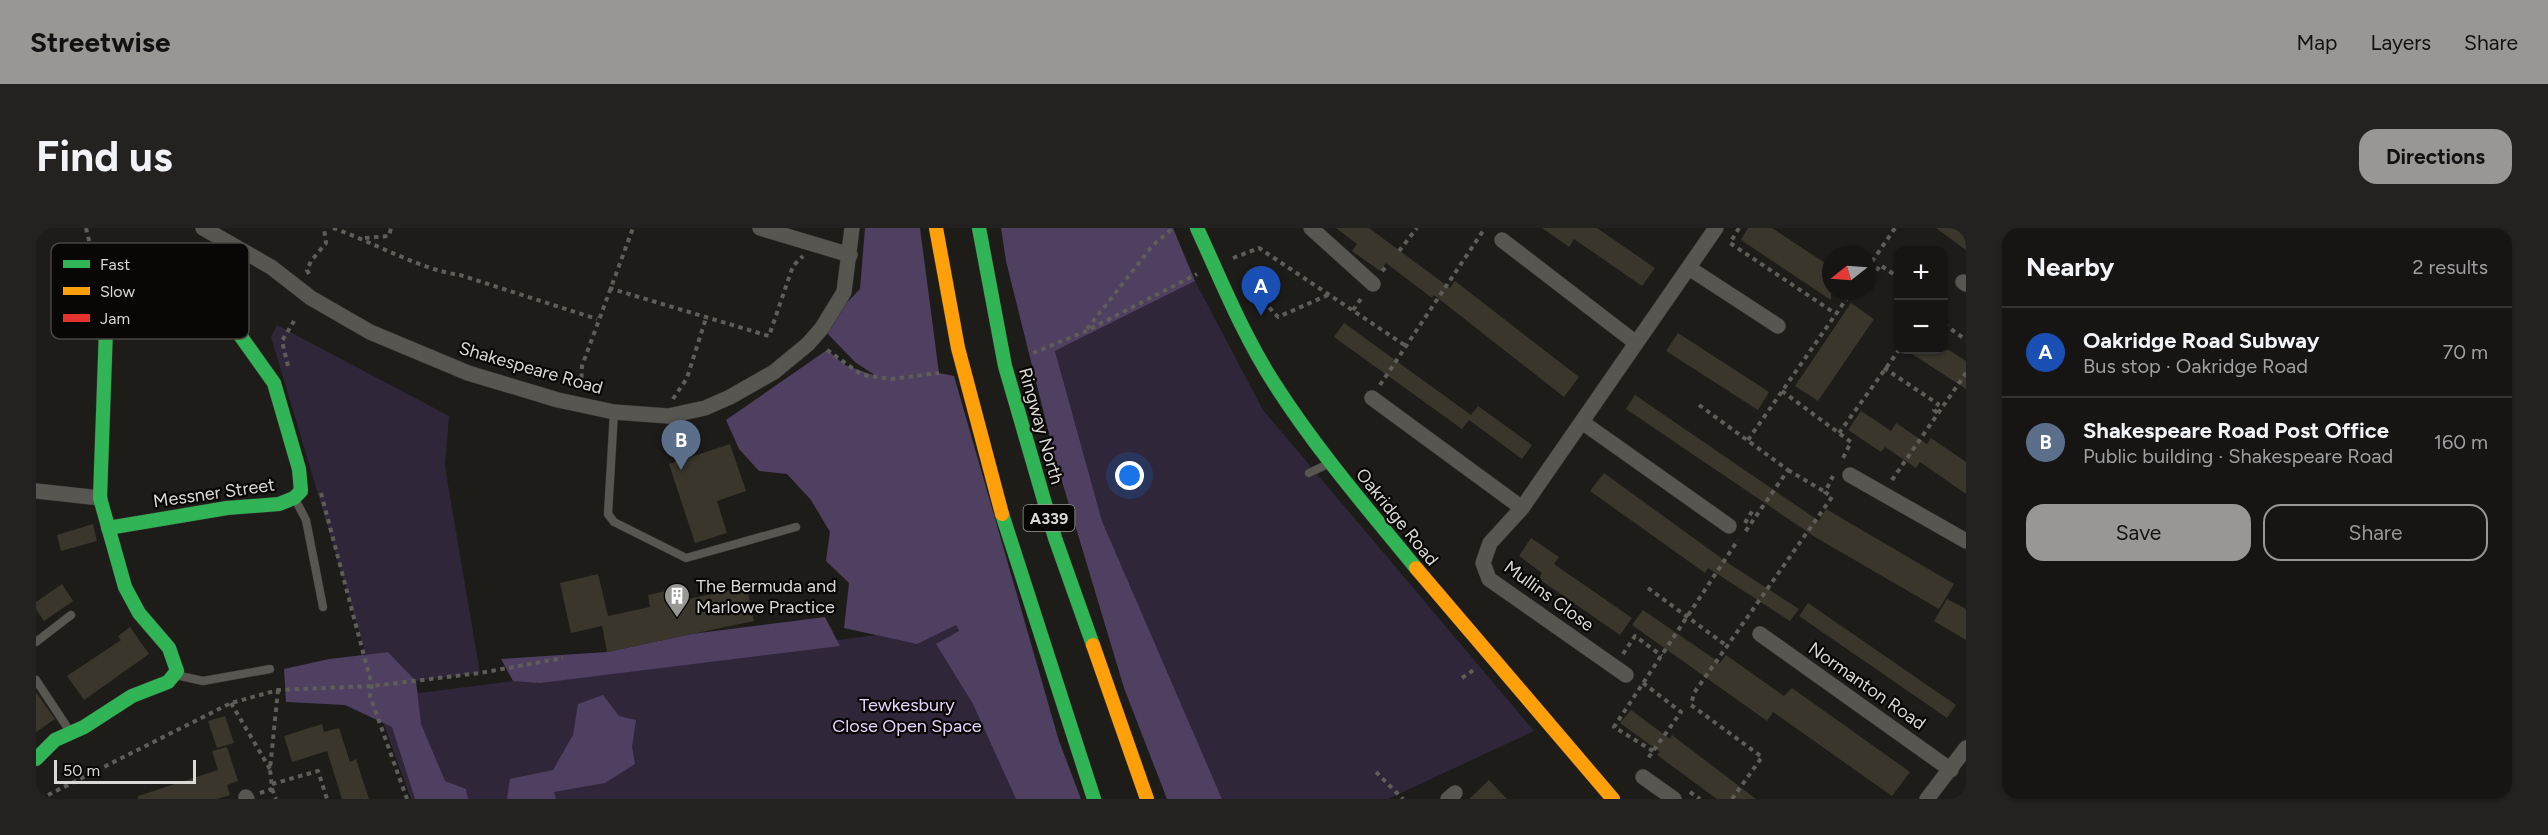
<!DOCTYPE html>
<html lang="en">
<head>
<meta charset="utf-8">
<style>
	body { margin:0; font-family:Figtree,sans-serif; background:#232221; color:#f1f3f6 }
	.controls { position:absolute; right:18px; top:18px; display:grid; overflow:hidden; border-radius:12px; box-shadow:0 2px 4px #0004 }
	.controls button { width:54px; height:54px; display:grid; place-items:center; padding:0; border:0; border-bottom:2px solid #353433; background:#161513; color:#f1f3f6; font:30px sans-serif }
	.compass { position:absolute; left:1786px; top:18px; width:54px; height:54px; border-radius:50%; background:#161513; box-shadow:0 2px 4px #0004; rotate:253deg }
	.scale { position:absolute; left:18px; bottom:15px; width:142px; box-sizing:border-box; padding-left:6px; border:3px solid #dbd9d5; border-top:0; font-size:16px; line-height:21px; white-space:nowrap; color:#dbd9d5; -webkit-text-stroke:4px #080705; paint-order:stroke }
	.you { position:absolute; left:1094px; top:248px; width:21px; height:21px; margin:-15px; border:4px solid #fff; border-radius:50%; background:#1a73e8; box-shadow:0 0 0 9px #1a73e833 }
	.badge { display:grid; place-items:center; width:39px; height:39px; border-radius:50%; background:#989793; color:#fff; font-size:20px; font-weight:700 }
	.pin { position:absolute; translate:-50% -50px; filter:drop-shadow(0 2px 3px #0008) }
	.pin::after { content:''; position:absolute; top:32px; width:21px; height:18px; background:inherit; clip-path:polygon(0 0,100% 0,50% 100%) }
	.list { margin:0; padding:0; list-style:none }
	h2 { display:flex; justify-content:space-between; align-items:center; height:78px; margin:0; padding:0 24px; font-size:26px }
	h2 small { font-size:20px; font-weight:400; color:#9e9fa0 }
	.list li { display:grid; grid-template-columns:39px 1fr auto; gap:18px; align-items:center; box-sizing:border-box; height:90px; padding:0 24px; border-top:2px solid #353433 }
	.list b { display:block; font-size:22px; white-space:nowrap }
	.list p { margin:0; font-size:20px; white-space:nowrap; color:#9e9fa0 }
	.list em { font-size:20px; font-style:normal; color:#9e9fa0 }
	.actions { display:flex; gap:12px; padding:18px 24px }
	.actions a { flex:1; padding:14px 0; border:2px solid #989793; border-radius:18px; text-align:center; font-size:21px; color:#989793 }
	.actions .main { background:#989793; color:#111 }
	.map { position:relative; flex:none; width:1930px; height:571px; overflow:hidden; border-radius:18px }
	header { display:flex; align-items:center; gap:36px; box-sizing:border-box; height:84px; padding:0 30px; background:#989793; color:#111 }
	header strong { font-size:28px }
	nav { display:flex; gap:33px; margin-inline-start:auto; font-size:21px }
	.intro { display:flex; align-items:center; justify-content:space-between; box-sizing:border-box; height:144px; padding:0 36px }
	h1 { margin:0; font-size:42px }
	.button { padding:15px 27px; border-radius:18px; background:#989793; color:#111; font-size:21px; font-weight:700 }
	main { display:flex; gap:36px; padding:0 36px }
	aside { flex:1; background:#161513; border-radius:18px; box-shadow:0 2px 4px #0004 }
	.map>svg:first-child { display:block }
	.green { fill:#2f263a }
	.forest { fill:#4f3f61 }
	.building { fill:#3a362c }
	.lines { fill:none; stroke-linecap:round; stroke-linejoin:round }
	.lane-casing { stroke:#373634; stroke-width:9 }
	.street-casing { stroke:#373634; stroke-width:16 }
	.fast-casing { stroke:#373634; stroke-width:15 }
	.slow-casing { stroke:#373634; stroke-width:15 }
	.jam-casing { stroke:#373634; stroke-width:15 }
	.path { stroke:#5e5d58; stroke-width:4; stroke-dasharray:4.5 4.5; stroke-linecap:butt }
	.lane { stroke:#585650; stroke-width:8 }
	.street { stroke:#585650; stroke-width:15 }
	.fast { stroke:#30b455; stroke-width:14 }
	.slow { stroke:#ff9f0a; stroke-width:14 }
	.jam { stroke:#e5322d; stroke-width:14 }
	.labels { text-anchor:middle; stroke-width:4.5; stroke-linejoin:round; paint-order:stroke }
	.shield { fill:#080705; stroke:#9c9a97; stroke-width:1.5 }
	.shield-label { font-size:16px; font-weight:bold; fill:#dbd9d5 }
	.street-label { font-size:18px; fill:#dbd9d5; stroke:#080705 }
	.poi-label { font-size:18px; fill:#dbd9d5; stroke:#080705; text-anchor:start }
	.park-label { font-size:18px; fill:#e6d5fd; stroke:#080705 }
	.key { fill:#080705; stroke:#474643; stroke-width:1.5 }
	.key-label { font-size:16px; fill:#dbd9d5 }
</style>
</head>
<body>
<header>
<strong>Streetwise</strong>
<nav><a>Map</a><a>Layers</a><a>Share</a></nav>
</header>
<div class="intro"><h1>Find us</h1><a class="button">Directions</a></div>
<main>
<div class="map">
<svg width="1930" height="571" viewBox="0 0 1930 571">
	<rect width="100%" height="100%" fill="#1d1c19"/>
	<path class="green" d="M1159,53L1227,182L1498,503L1352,571H1186L1066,293L1019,123Z
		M241,97L413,188L409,239L444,445L380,453L352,424L330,427L235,109Z
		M920,397L954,464L1000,571H375L336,464L383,465Z"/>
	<path class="forest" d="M829,0H884L903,145L918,148L1023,513L1045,571H980L937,476L900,416L923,403L920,397L881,416L808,400L813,355L790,333L794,304L775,272L751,246L723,243L703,221L690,192L791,122L809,137L840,148L819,134L786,100L824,61Z
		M965,0H1137L1159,53L1019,123L1066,293L1186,571H1131L1088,460L1019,230L970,33Z
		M789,389L804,418L504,455L477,453L465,431L571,424L655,406Z
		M352,424L380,453L385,496L409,553L430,561L432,571H379L356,499L309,477L250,474L248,441L293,431Z
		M567,467L583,488L600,492L596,519L599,536L569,555L518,564L520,571H471L474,551L517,542L537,507L542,476Z"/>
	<path class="building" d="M1300,0H1333L1414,60L1419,53L1543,149L1528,169L1398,67L1396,70L1350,35L1344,43L1316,23L1321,16Z
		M1506,0H1561L1619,40L1606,58L1538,11L1533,19Z
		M1712,0H1736L1795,39V72L1705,12Z
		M1900,0H1930V22Z
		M1815,75L1838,91L1782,173L1759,158Z
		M1308,95L1435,187L1442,178L1496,217L1486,231L1433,192L1426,201L1298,109Z
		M1642,105L1733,164L1722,182L1630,123Z
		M1870,122H1913L1930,133V161Z
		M1599,167L1783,293L1790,281L1918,356L1903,381L1779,309L1590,181Z
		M1825,183L1855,203L1860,195L1891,216L1895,210L1930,234V266L1884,234L1880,240L1849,219L1845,224L1812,202Z
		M694,216L710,263L681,273L691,305L659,315L633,236Z
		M1568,245L1692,335L1763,381L1754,393L1672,340L1669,345L1554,263Z
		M57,296L61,313L25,323L21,307Z
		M1495,310L1523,329L1518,336L1596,390L1584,407L1503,351L1506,345L1483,328Z
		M562,346L572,388L614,379L612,367L630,363L633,375L711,359L718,393L571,424L566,398L535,405L524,355Z
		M26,356L37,373L8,393L0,381V374Z
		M1911,371L1930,381V412L1898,393Z
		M1772,375L1920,477L1911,490L1763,388Z
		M1607,382L1684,435L1690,427L1748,468L1756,460L1874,544L1856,568L1737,484L1731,493L1596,397Z
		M94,399L113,426L48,472L31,448L85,412L82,408Z
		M0,464L19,491L0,504Z
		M1595,482L1634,511L1636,507L1720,571H1681L1621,527L1624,524L1584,495Z
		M189,488L198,515L181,520L172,493Z
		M286,496L288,504L303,500L314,534L320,531L333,571H306L291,523L256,534L248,508Z
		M191,519L202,553L191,557L194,567L181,571H102V568L182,542L176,523Z
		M1453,552L1471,571H1433Z"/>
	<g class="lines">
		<defs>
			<path id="lane" d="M34,106L67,108
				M578,184L572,286L578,294L650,330L760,299
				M1273,245L1292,236
				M259,271L270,292L287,379
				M0,414L35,387
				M140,447L167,453L234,441
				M0,452L33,502"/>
			<path id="street" d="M167,0L235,39L275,70L334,104L432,145L522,172L578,184L632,188L669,180L694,169L738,144L772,116L786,100L808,64L816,0
				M724,0L814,27
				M1275,0L1337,56
				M1466,12L1600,115
				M1653,40L1742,98
				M1927,54L1930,56
				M1336,170L1486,280
				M1546,194L1693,298
				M1814,247L1930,313
				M0,263L64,270
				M1724,406L1915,542
				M1590,447L1453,351L1447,335L1454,315L1486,280L1680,0
				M1607,549L1638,571
				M210,569L211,571
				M1412,571L1419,565
				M1891,571L1930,520"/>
			<path id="fast" d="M943,0L969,138L1019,310L1057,417
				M1161,0C1185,52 1207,107 1238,155C1280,221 1331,280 1380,340
				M966,286L1058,571
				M72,300L191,280L243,276L258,270L265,263L263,241L238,155L191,89
				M0,531L19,512L48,499L96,468L132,454L141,443L133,420L103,385L89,359L64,270L71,73L78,52"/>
			<path id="slow" d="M900,0L922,120L966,286
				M1380,340L1577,571
				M1057,417L1111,571"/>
			<path id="jam" d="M78,52L88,38L110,26C147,40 168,56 191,89"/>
		</defs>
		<use href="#lane" class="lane-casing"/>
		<use href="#street" class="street-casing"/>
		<use href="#fast" class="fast-casing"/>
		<use href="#slow" class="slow-casing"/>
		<use href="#jam" class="jam-casing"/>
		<path class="path" d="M50,0L60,41
			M297,0C337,14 385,42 424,47L561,91
			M1703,0L1694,15L1800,86
			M329,10L353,8L355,0
			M1363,23L1381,0
			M1197,30L1223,20L1370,118
			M1831,41L1859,0
			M1346,43L1352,37
			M273,46L271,42L275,33L290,15L288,0
			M1209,53L1242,89L1292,67
			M1831,58L1844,37L1862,49
			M573,60L733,108L757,38L767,28
			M1317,82L1327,68
			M1908,96L1930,112
			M1051,101L1117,17L1136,1
			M791,122L826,147L856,151L903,145
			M997,125L1048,104L1161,46
			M252,138L246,113L258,93
			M1848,140L1902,176L1898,182L1902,185
			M1344,157L1449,0
			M545,159L546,138L597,0
			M1746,163L1815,214L1805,234
			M637,171L651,150L670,90
			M1663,177L1752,242L1709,304
			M1803,205L1863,122
			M1712,212L1816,63
			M1752,242L1789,264
			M1856,252L1930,145
			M285,265L336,458L334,468L371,571
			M1709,295L1718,280
			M1612,360L1691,418
			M1587,426L1599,408L1626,428
			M1426,450L1439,441
			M1607,455L1645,484L1610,533
			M195,475L234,541
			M1617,523L1578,499L1702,312
			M1340,544L1367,571
			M236,556L282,543L291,571
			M236,561L240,571
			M1654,564L1664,571
			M224,565L236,561L234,541L242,462
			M4,571L195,475L242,462L336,458L444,445L527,430
			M1696,571L1726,529L1655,477L1658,465L1796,269L1789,264L1797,248"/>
		<use href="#lane" class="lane"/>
		<use href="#street" class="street"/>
		<use href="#fast" class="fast"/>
		<use href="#slow" class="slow"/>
		<use href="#jam" class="jam"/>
	</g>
	<defs>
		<symbol id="building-pin" viewBox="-11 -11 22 30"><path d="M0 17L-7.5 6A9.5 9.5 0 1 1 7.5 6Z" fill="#989793" stroke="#080705"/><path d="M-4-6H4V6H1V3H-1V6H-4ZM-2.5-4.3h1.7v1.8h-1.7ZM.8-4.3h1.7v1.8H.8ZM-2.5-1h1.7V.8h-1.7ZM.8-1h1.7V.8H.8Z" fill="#fff"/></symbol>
	</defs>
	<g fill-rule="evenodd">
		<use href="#building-pin" x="626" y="353" width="30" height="40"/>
	</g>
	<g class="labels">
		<rect class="shield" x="987.5" y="277" width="51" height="26" rx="4.5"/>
		<g class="shield-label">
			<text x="1013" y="296">A339</text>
		</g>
		<g class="street-label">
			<text transform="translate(495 140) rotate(16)" y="6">Shakespeare Road</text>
			<text transform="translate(1005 198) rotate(74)" y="6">Ringway North</text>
			<text transform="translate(178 265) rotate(-8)" y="6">Messner Street</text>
			<text transform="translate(1361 289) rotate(51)" y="6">Oakridge Road</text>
			<text transform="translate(1513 368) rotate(36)" y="6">Mullins Close</text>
			<text transform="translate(1831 458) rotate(35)" y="6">Normanton Road</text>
		</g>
		<g class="poi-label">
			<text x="660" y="364">The Bermuda and<tspan x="660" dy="21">Marlowe Practice</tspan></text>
		</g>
		<g class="park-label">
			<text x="871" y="483">Tewkesbury<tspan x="871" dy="21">Close Open Space</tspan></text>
		</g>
	</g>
	<rect x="15" y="15" width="198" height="96" rx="9" class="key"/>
	<rect x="27" y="32" width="27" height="8" fill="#30b455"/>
	<rect x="27" y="59" width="27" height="8" fill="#ff9f0a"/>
	<rect x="27" y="86" width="27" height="8" fill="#e5322d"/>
	<g class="key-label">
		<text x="64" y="42">Fast</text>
		<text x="64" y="69">Slow</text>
		<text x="64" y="96">Jam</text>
	</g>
</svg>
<div class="controls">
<button>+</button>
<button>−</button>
</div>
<svg class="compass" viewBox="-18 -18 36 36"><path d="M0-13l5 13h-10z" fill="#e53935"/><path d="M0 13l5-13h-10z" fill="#9e9fa0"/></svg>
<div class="scale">50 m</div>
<div class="you"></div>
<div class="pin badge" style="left:1225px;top:88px;background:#1a4fb4">A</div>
<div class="pin badge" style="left:645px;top:242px;background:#5c6f8a">B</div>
</div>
<aside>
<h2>Nearby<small>2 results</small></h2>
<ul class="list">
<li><span class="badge" style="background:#1a4fb4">A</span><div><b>Oakridge Road Subway</b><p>Bus stop · Oakridge Road</p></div><em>70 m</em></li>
<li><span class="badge" style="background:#5c6f8a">B</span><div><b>Shakespeare Road Post Office</b><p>Public building · Shakespeare Road</p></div><em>160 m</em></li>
</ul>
<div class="actions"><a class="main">Save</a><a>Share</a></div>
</aside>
</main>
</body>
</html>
